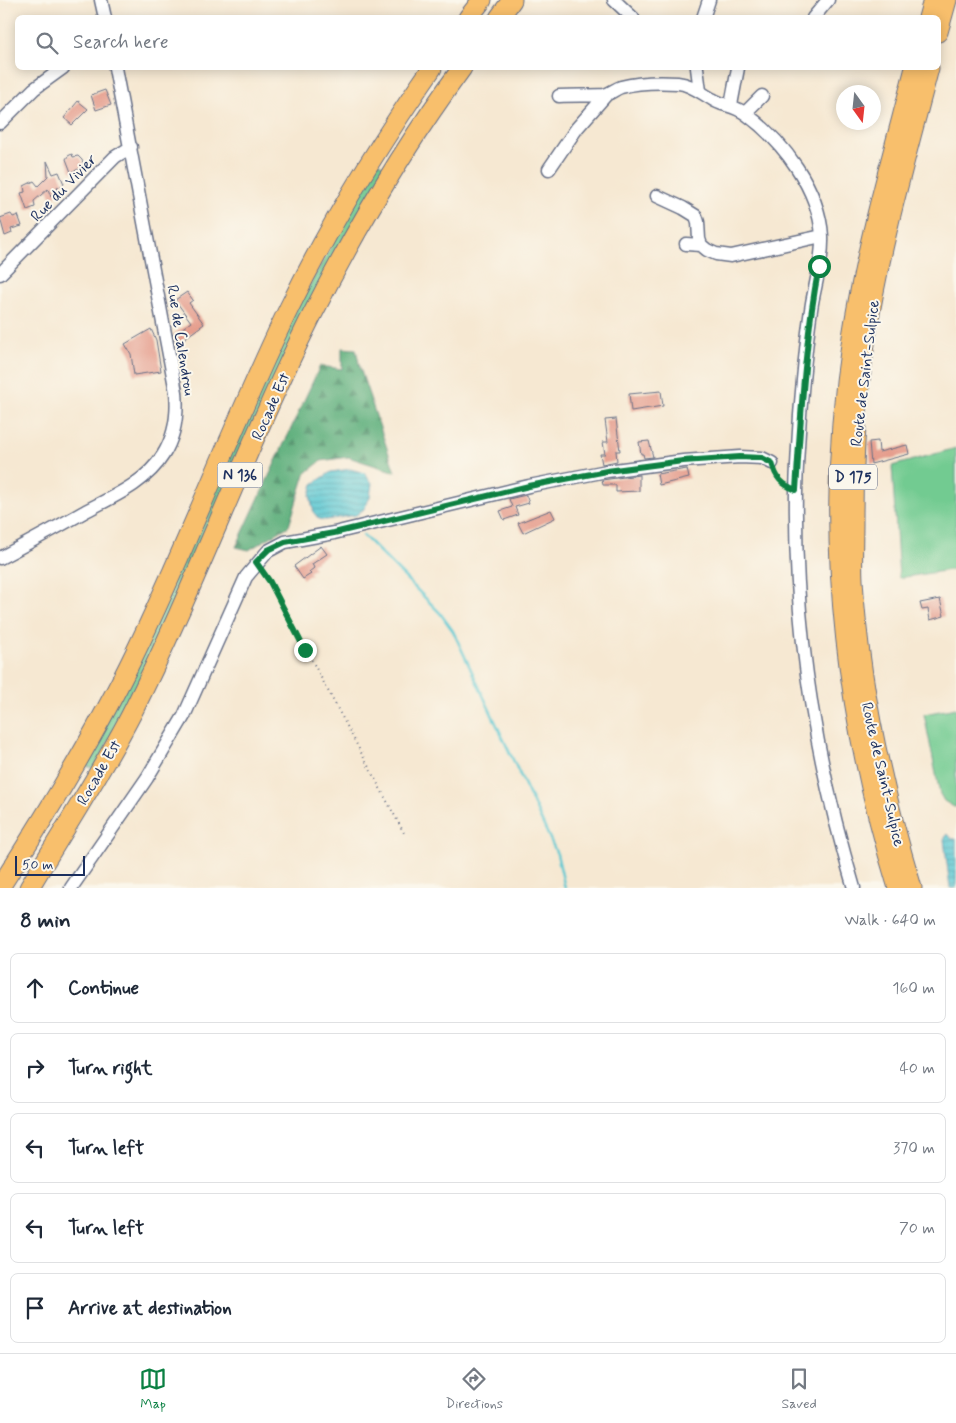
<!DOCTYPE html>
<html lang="en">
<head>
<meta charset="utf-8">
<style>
	body { margin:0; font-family:Mynerve,sans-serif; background:#f2f2f3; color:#1f2937 }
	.compass { position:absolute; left:836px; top:85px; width:45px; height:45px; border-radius:50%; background:#fff; box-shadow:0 2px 12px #0003; rotate:165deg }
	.scale { position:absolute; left:15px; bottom:12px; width:70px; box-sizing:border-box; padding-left:5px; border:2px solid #1b2f5e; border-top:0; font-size:14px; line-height:18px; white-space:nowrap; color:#1b2f5e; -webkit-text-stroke:4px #fbf7ec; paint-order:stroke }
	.stop { position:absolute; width:15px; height:15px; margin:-11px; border:4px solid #0b8043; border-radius:50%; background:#fff }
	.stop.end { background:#0b8043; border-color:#fff; box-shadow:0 1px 5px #0008 }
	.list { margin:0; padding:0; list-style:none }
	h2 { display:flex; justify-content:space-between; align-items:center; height:65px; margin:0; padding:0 20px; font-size:21px }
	h2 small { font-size:16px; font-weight:400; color:#747a83 }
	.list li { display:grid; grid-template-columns:32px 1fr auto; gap:15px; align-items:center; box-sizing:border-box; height:70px; margin:0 10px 10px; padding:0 10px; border:1px solid #e0e1e3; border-radius:8px }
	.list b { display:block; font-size:19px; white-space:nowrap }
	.list em { font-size:16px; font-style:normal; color:#747a83 }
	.icon { flex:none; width:28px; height:28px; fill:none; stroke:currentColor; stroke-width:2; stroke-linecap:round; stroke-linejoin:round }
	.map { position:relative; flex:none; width:956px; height:888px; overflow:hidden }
	.search { position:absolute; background:#fff; box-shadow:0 2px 12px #0003; left:15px; right:15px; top:15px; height:55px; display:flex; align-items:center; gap:12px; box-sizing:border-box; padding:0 18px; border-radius:8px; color:#747a83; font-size:19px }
	.sheet { height:465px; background:#fff }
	nav { display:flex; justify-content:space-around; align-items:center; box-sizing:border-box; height:70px; border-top:1px solid #e0e1e3; background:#fff; font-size:14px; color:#747a83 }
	nav a { display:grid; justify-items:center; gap:2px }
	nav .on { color:#0b8043 }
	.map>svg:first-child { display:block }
	.green { fill:#72cb91; stroke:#467d78 }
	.forest { fill:url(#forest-firs); stroke:#3c6f6c }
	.water { fill:url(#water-rules); stroke:#3b7c98 }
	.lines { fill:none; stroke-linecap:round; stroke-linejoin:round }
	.stream { stroke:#5bc8d2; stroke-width:2.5 }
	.building { fill:#e49988 }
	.minor-casing { stroke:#687087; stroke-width:15 }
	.highway-casing { stroke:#687087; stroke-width:21 }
	.path { stroke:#687087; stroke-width:2; stroke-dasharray:1 4; stroke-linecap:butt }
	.minor { stroke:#fff; stroke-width:12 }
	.highway { stroke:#f8bf6c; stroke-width:19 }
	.route { stroke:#0b8043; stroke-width:6 }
	.labels { text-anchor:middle; stroke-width:4; stroke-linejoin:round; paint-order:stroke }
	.shield { fill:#fbf7ec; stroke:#5e6b89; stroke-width:1 }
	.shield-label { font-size:15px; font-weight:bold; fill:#1b2f5e }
	.street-label { font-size:16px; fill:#1b2f5e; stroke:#fbf7ec }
</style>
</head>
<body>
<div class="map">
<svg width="956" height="888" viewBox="0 0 956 888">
	<defs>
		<pattern id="forest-firs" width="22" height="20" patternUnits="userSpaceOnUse" patternTransform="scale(1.25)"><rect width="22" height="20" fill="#5daf7b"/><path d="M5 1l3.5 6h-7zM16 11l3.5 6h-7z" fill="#4c8f68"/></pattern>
		<pattern id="water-rules" width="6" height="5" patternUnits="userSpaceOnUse" patternTransform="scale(1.25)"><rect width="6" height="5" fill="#5bc8d2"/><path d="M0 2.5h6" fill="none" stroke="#4aa3ae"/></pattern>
	</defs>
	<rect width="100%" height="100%" fill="#fbf7ec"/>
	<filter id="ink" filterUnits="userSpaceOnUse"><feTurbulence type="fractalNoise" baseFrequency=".02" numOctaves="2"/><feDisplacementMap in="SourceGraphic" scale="10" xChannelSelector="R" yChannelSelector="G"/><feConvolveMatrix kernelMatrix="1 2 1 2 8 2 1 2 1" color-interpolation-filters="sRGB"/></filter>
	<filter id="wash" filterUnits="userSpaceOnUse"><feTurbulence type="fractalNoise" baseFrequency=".0096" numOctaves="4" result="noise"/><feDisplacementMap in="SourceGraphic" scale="20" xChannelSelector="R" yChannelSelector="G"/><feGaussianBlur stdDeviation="1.12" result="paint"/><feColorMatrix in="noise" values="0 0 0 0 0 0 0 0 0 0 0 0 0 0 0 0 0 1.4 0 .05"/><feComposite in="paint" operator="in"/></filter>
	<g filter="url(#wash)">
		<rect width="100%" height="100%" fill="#f6e8d2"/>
		<path class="green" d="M378,162L386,168L153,655L94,769L84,765L292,317Z
			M956,448V569L899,578L892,466Z
			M956,708V807H954L944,801L940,794L924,714Z"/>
		<path class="forest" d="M342,348L356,349L360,368L395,472L348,457L321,461L305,474L289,526L249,550L236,547L320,366L342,369Z"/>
		<path class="water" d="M350,469L365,473L372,483L370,497L364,509L356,515L326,520L319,519L314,513L310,495L313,484L331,472Z
			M948,834L952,839H956V888H950L944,839Z"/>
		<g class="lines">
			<path class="stream" d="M363,535L440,613L453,631L557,854L565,888"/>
		</g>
		<g id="blocks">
			<path class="building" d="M105,90L111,105L96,110L91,95Z
				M78,101L88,109L72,125L64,118Z
				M72,154L73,157L78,156L82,160L85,167L71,172L66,159L68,156Z
				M47,161L53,174L59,172L64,184L57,188L59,194L51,197L48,189L34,201L35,207L27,210L21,193L25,192L24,186L34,181L38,186L48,176Z
				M11,214L13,217L18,215L22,226L11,229L12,233L5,236L0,218Z
				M187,292L193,300L189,303L204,324L177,344L173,335L191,322L175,300Z
				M151,329L156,340L161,371L134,375L131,354L125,344Z
				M661,391L663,406L631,411L629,394Z
				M616,419L620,451H616L617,461L602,464L600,454H605L603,442H608L605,420Z
				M649,441L653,457L644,458L643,454H641L639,442Z
				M878,441L879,452L907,445L909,454L871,464L869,442Z
				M687,469L689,478L659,485L657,474Z
				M639,475V491L616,492V485H603L602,480Z
				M526,495L529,503L515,507L518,515L504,520L500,511L512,507L509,499Z
				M551,510L555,518L523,533L518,523Z
				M321,546L327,554L312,564L314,568L309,572L311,574L303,579L294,566Z
				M940,599L944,616L930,620L928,609L922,610L920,603Z"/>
		</g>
	</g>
	<g filter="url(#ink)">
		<use href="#blocks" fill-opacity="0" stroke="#687087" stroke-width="1"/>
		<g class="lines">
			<defs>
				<path id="minor" d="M101,0L105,18
					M614,0L633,18
					M703,18L709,0
					M813,18L828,0
					M697,68L700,91
					M559,96C574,95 589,96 604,95C610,94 615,89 621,87C639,82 660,82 678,83C691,84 701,93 712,99C722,106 734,105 746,114C783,141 819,189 822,236
					M731,105L738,68
					M745,113L762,96
					M0,123L34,89L63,68
					M549,169L577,128L606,95
					M657,196L683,208L696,216L698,222L699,239L701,245
					M686,244L701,245L707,250L716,254L731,256L822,236C823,258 816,281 812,303C806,340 803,378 800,415C798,449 795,483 796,517C796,643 818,768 854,888
					M0,274L115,157L131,147
					M0,558C28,543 56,528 84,512C112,497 146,483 163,455C175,436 178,414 176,392L115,68
					M71,888L147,778L184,716L246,577L268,551L285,542L334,533L529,486L607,471L683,461L740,457L762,458L772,463"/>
				<path id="highway" d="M468,18L482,0
					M499,18L512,0
					M928,18L933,0
					M938,32L947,0
					M0,887C49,811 96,734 135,653C190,540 234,421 289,308C330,224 379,144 432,68
					M29,888C64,829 102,772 133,711C197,583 246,447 310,319C354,232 404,147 462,68
					M898,888C843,709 823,523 852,337C866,246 892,157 915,68
					M912,888C882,788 859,685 853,580C852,560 853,540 853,521C853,459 856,398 866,337C880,246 906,157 929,68"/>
			</defs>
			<use href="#minor" class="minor-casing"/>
			<use href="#highway" class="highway-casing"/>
			<path class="path" d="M775,473L784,485
				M264,572L270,582L404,833"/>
			<use href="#minor" class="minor"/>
			<use href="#highway" class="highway"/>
		</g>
	</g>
	<g class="lines" filter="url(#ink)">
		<path class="route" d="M305,650L270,582L256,562L268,550L285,542L334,533L529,486L607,471L683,461L740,457L762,458L772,463C776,478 781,484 796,490C801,414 805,340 819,266"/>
	</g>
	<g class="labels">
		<g class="shield">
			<rect x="217.5" y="462.5" width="45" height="25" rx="4"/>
			<rect x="829" y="464.5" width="48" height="25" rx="4"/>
		</g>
		<g class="shield-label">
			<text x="240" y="480">N 136</text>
			<text x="853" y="482">D 175</text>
		</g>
		<g class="street-label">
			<text transform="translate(63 187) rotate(-46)" y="6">Rue du Vivier</text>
			<text transform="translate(182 340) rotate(81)" y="6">Rue de Calendrou</text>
			<text transform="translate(864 373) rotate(-83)" y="6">Route de Saint-Sulpice</text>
			<text transform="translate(270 406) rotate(-66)" y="6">Rocade Est</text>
			<text transform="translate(98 772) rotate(-60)" y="6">Rocade Est</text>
			<text transform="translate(884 774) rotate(77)" y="6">Route de Saint-Sulpice</text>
		</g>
	</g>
</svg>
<svg class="compass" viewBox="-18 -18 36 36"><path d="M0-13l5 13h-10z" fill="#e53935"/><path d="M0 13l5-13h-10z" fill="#747a83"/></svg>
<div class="scale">50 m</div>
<div class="stop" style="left:819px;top:266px"></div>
<div class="stop end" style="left:305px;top:650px"></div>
<div class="search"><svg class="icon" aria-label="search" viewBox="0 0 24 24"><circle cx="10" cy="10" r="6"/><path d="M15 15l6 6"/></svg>Search here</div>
</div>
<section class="sheet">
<h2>8 min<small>Walk · 640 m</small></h2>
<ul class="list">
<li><svg class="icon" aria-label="ahead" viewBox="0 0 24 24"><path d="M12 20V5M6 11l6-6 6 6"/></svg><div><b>Continue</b></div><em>160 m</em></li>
<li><svg class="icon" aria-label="right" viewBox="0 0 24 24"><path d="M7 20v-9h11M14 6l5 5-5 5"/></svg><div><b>Turn right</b></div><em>40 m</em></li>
<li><svg class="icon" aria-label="left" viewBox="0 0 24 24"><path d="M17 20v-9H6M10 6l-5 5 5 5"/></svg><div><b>Turn left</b></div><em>370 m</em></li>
<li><svg class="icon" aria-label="left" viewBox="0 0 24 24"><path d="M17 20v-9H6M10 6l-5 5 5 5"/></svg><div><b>Turn left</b></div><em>70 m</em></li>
<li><svg class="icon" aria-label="arrive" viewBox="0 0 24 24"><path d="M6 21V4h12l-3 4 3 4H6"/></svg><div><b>Arrive at destination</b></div></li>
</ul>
</section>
<nav>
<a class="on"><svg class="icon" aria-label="map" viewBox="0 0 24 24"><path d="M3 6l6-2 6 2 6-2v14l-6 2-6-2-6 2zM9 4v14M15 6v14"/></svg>Map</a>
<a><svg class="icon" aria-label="directions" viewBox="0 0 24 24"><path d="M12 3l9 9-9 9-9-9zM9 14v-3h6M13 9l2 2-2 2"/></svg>Directions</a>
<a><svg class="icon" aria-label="saved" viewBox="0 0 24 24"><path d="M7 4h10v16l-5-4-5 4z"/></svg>Saved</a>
</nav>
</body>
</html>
